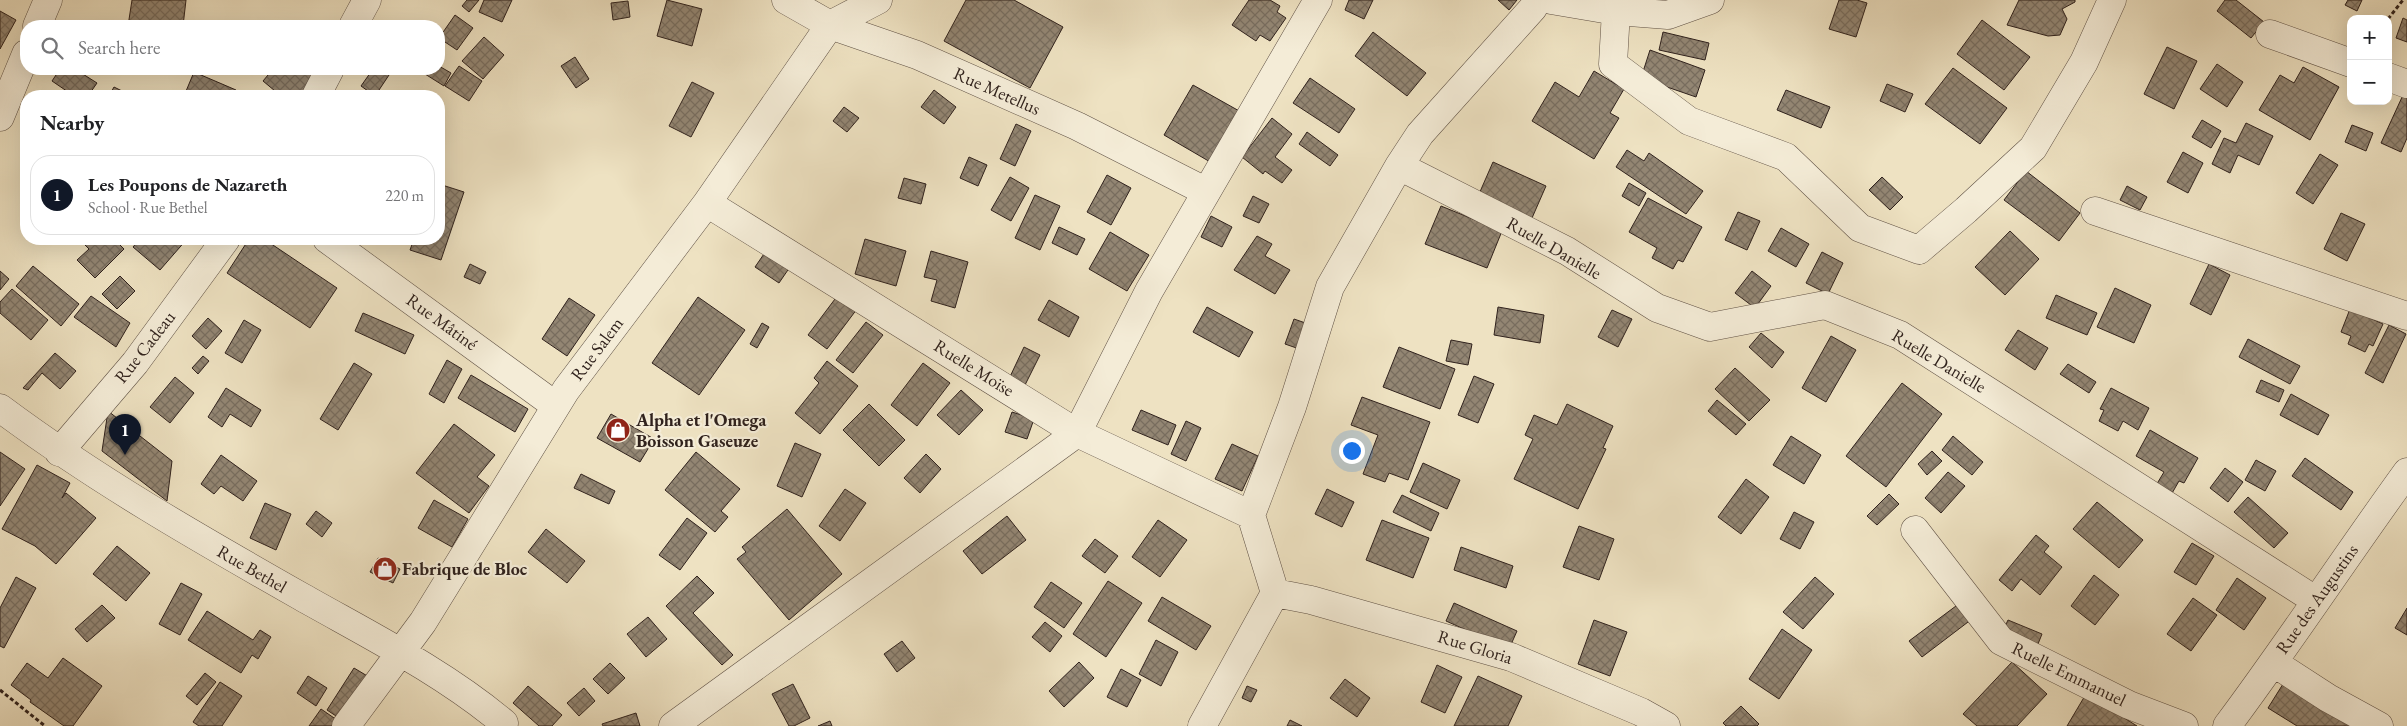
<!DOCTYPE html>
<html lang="en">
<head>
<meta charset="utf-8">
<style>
	body { margin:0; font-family:"EB Garamond",serif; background:#f6f6f6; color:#202124 }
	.controls { position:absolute; right:15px; top:15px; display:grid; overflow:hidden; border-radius:10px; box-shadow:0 5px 20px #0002 }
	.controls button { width:45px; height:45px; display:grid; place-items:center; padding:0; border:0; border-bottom:1px solid #e0e0e0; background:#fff; color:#202124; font:25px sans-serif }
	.you { position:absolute; left:1351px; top:450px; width:18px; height:18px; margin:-12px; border:4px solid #fff; border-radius:50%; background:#1a73e8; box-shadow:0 0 0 8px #1a73e833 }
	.badge { display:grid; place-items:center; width:32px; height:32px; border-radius:50%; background:#111827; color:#fff; font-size:16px; font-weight:700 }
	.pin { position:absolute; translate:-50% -41px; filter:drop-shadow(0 1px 2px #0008) }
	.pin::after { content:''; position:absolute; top:26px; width:18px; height:15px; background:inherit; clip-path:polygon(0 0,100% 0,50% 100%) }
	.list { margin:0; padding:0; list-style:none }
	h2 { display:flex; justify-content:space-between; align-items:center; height:65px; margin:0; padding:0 20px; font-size:21px }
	h2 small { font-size:16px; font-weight:400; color:#757577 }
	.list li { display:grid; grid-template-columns:32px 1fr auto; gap:15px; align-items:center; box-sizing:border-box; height:80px; margin:0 10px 10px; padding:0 10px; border:1px solid #e0e0e0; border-radius:20px }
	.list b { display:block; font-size:19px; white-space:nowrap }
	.list p { margin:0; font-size:16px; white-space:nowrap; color:#757577 }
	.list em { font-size:16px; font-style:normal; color:#757577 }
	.icon { flex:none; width:28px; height:28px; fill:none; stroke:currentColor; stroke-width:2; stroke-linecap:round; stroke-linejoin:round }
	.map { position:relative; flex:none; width:2407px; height:726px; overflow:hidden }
	.search { position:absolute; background:#fff; box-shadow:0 5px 20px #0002; left:20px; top:20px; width:425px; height:55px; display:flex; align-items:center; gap:12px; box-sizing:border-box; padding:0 18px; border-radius:20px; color:#757577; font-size:19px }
	.panel { position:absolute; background:#fff; box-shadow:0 5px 20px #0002; left:20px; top:90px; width:425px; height:155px; border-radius:20px }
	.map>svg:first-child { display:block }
	.building { fill:url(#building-cross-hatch); stroke:#30221d }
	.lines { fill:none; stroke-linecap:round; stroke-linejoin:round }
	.minor-casing { stroke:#605246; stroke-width:29 }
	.path { stroke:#30221d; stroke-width:3; stroke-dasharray:4 2.5; stroke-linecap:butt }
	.minor { stroke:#f4ecd7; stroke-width:28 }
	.labels { text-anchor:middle; stroke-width:4.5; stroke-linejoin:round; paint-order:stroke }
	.street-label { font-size:18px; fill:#30221d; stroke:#f4ecd7 }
	.poi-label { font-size:18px; font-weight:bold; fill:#30221d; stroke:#f4ecd7; text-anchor:start }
</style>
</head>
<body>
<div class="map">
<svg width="2407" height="726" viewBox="0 0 2407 726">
	<defs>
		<pattern id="building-cross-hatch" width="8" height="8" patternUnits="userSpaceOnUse" patternTransform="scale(1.25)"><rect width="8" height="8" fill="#938673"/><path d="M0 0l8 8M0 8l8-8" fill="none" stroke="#786d5e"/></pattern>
	</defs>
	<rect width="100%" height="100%" fill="#eee2c2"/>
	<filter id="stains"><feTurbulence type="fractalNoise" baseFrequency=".004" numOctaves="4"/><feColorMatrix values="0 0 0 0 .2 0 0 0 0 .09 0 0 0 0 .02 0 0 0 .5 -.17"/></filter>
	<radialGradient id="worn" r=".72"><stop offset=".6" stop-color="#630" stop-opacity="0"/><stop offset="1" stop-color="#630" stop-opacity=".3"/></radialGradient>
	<path class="building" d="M132,0H186L183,26H128Z
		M467,0H479L469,12L462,6Z
		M484,0H512L502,22L479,12Z
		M667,0L702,9L692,46L657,36Z
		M966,0H1014L1063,27L1030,88L944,41Z
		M1249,0H1270L1280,6L1277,12L1286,18L1270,41L1260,35L1256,41L1232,25Z
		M1349,0H1373L1364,19L1345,10Z
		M1498,0H1517L1509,10Z
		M1839,0H1857L1867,3L1856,37L1829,29Z
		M2019,0H2075V2L2062,9L2067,19L2060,35L2048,36L2007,25Z
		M2225,0H2236L2264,22L2251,38L2217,11Z
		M2348,0H2362L2357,11L2345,5Z
		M628,1L630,17L613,20L611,3Z
		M0,11L16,20L0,49Z
		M455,15L473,28L457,50L439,38Z
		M2403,18L2407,20V42L2396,38Z
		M1982,20L2030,57L2004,90L1957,54Z
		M1373,32L1426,73L1407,96L1355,56Z
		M1663,32L1709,43L1705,60L1659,50Z
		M484,37L504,55L483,79L462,61Z
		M2167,47L2197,61L2174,109L2144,94Z
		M1650,50L1705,70L1696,97L1641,78Z
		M575,57L589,79L576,88L561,66Z
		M2217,64L2243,82L2227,107L2200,89Z
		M439,66L451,73L444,86L425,74L428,69H439Z
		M459,66L482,81L469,101L445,86Z
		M2303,67L2339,87L2310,140L2259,110L2280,75L2294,83Z
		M1953,68L2007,108L1980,144L1925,104Z
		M60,69H75L97,83L88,96H74L52,81Z
		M273,69H316L319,71L298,96H281L263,81Z
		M373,69H379L389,75L375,96L361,86Z
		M1594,71L1624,89L1610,113L1619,118L1594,159L1532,121L1555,82L1579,97Z
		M194,72L236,90L234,96H184Z
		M1310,78L1355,109L1339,133L1293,103Z
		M692,82L714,93L691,137L669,126Z
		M1887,84L1913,94L1905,112L1880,101Z
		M1193,85L1241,112L1212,163L1164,135Z
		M114,87L132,96H109Z
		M934,90L956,107L944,124L921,107Z
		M1786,90L1830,107L1821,128L1777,110Z
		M2403,95L2407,97V138L2401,152L2381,143Z
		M844,107L859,118L847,132L833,121Z
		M1272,118L1292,134L1275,157L1292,170L1282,183L1265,171L1263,174L1242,157Z
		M2202,120L2221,131L2211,148L2192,137Z
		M2246,123L2273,136L2259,165L2238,155L2230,173L2212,164L2224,138L2236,143Z
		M1016,124L1031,131L1015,166L1000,159Z
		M2352,125L2373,133L2366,151L2345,142Z
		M1307,132L1338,155L1330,166L1299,144Z
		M1627,150L1644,161L1649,153L1703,191L1686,214L1616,167Z
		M2183,152L2203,163L2188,193L2167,182Z
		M2320,154L2338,165L2313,204L2296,193Z
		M969,157L987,165L978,186L960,178Z
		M1493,162L1546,186L1532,218L1479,194Z
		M2026,171L2080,213L2059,241L2004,200Z
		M1107,175L1131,188L1111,225L1087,212Z
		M1010,177L1029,188L1011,221L991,210Z
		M1882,177L1903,197L1890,210L1869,190Z
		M904,178L926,184L921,204L898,198Z
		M1629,183L1646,193L1639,206L1622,196Z
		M439,184L464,192L441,260L410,250L414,239H439Z
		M2127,186L2147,197L2140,210L2120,200Z
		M1035,195L1060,206L1040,250L1015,238Z
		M1253,196L1269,204L1259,223L1243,216Z
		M1648,198L1702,227L1683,262L1678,260L1673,269L1652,258L1657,248L1629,232Z
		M1441,206L1502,231L1487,268L1425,244Z
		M1738,212L1760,221L1747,250L1725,240Z
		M2341,213L2365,224L2347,261L2324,249Z
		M1211,216L1232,227L1222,247L1201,237Z
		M1059,227L1085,239L1077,255L1052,243Z
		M1781,228L1809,244L1796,267L1768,251Z
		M2010,231L2039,259L2005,295L1975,267Z
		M1110,232L1149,255L1127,291L1089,269Z
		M1257,236L1272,244L1265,256L1290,270L1275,294L1234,270Z
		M79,239H114L124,249L95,278L77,260L89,249Z
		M140,239H187L160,270L133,247Z
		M249,239H264L337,288L310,328L227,273Z
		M865,239L906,251L896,286L855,274Z
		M768,248L792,264L779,283L755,267Z
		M931,251L968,262L955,308L931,301L937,280L924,277Z
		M1822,252L1843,263L1828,294L1806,283Z
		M470,264L486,272L480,284L464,277Z
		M2209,264L2230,275L2211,315L2190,304Z
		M33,266L79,304L61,326L16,286Z
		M0,271L9,279L0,290Z
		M1752,271L1771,286L1755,308L1735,293Z
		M120,276L135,291L117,309L102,294Z
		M2115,288L2151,305L2134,343L2097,327Z
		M12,289L48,320L31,340L0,313V302Z
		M838,295L857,309L827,349L808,335Z
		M2056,295L2097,313L2087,335L2046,318Z
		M91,296L130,323L116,347L74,317Z
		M698,297L745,330L699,395L652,363Z
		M569,298L595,315L567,356L542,339Z
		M1049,300L1079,317L1069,337L1038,320Z
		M1207,307L1253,332L1239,357L1193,332Z
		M1498,307L1544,315L1540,343L1494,335Z
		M2350,309L2383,324L2373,346L2369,344L2365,352L2348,344L2351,336L2341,332Z
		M1612,310L1632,319L1618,347L1598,337Z
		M363,313L414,335L405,354L355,331Z
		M208,318L222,331L206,349L192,336Z
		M1294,319L1317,327L1308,352L1285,344Z
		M244,320L261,330L242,363L225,353Z
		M866,322L883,335L853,373L836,360Z
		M762,323L769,327L757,348L750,344Z
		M2389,325L2406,334L2383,383L2365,373Z
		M2018,330L2048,348L2035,370L2005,350Z
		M1761,333L1784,352L1772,368L1749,347Z
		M1831,336L1856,350L1826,402L1802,388Z
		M2248,339L2300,366L2290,384L2239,357Z
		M1451,340L1472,344L1468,365L1446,361Z
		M1024,347L1040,355L1023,389L1008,381Z
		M1399,347L1455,369L1440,409L1383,387Z
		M55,353L76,371L60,389L42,373L28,390L23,388Z
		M203,356L209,361L198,374L192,368Z
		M447,360L462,369L444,403L429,394Z
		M827,361L858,386L820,434L795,413L819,383L814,378Z
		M354,363L372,374L338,430L320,419Z
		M923,363L950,383L917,426L891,405Z
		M2068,364L2096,382L2089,393L2060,374Z
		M1735,368L1770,400L1749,421L1715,389Z
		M471,375L528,409L515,432L458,398Z
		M1474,376L1494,384L1478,423L1458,415Z
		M175,377L194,393L170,423L150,407Z
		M2261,380L2284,390L2279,402L2256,392Z
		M1902,383L1942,414L1886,487L1846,456Z
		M226,388L261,410L251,427L230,414L222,427L208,417Z
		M2111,388L2149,408L2138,430L2123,421L2118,431L2099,421L2104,410L2100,409Z
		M961,390L983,410L959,435L937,415Z
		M2291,394L2329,415L2318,435L2280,415Z
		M1362,397L1430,422L1408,480L1389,473L1385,482L1363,474L1378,435L1351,425Z
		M1717,400L1746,424L1736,435L1708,411Z
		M869,404L905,440L879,466L843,430Z
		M1567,404L1613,426L1603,448L1606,449L1578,509L1514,479L1533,439L1525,435L1534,415L1557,425Z
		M1141,410L1176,425L1168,445L1132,430Z
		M108,411L172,461L167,501L102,451Z
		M1012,412L1034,419L1027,439L1005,432Z
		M611,414L654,439L640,462L597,438Z
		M1186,421L1201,428L1186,461L1171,454Z
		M454,424L495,455L477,477L489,486L469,513L416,473Z
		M2150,430L2198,458L2184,483L2179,481L2171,495L2155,487L2164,472L2136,456Z
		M1791,436L1821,455L1804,484L1773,465Z
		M1953,436L1983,462L1972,475L1942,450Z
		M795,443L821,454L802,497L777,486Z
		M1232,444L1258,456L1242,491L1215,479Z
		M1932,451L1942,461L1927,475L1918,464Z
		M0,452L25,469L0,506Z
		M696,452L740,489L721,511L728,517L715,532L665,490Z
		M926,454L941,469L920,493L904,478Z
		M221,455L257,481L243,501L221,486L214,494L201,484Z
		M2305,458L2353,492L2341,510L2292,476Z
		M2256,460L2276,471L2265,491L2245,480Z
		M1423,463L1460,480L1447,509L1410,492Z
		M37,465L70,483L62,498L66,493L96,518L56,564L35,546L2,529Z
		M2225,468L2243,482L2228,502L2210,488Z
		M1948,472L1965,486L1941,513L1925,498Z
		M581,474L615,491L609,504L574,488Z
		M1746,479L1769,497L1741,534L1718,517Z
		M845,489L866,503L840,541L819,526Z
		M1327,489L1354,502L1342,527L1315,514Z
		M1889,494L1899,504L1877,525L1867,516Z
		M1402,495L1439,513L1431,531L1393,512Z
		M2248,497L2288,533L2274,548L2234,512Z
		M434,500L468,519L452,547L418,528Z
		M2097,502L2143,540L2119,568L2073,529Z
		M265,503L291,514L276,550L250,538Z
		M787,509L842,574L789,620L737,559L746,552L742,547Z
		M316,511L332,523L322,537L306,524Z
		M1794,512L1814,522L1800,549L1780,539Z
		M1007,516L1026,540L982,574L963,551Z
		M687,518L707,533L680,570L659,555Z
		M1158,520L1187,540L1160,577L1132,557Z
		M1382,520L1429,538L1413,578L1366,560Z
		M1579,526L1614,539L1599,580L1563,567Z
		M546,529L585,561L567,583L528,552Z
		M2036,535L2049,546L2044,552L2062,567L2040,595L2021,579L2012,591L1999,580Z
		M1095,539L1118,556L1105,573L1082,556Z
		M2192,543L2214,556L2196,585L2174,572Z
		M117,546L150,573L126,601L93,574Z
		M1461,547L1513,566L1506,588L1454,570Z
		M378,558L400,569L393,583L370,572Z
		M2094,575L2119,595L2095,625L2071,606Z
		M697,576L714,593L693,613L733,655L722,665L666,606Z
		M16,577L36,588L4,648L0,646V608Z
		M1815,577L1834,594L1803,629L1783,612Z
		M2237,578L2266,598L2244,630L2216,610Z
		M1108,581L1142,603L1106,657L1073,634Z
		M1051,582L1082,603L1064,628L1034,607Z
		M181,583L202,594L180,635L159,624Z
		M1162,597L1211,626L1196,650L1148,621Z
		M2193,598L2217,615L2191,651L2167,634Z
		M1454,603L1517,631L1509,649L1446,621Z
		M1960,603L1972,619L1922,657L1909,641Z
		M102,605L115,618L87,642L75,629Z
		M2407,608V635L2395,628Z
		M207,611L253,640L260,630L271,637L258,659L252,655L241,673L188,640Z
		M648,617L667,639L646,657L627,634Z
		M1594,620L1627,632L1610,676L1578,664Z
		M2008,620L2042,634L2036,649L2001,635Z
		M1045,622L1062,636L1050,652L1032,637Z
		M1782,629L1812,650L1779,699L1749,679Z
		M1156,640L1178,652L1161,686L1139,674Z
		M902,641L915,658L897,672L884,654Z
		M63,658L102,686L73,726H64L30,702L31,700L11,685L27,663L48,678Z
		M1079,662L1094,678L1064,707L1049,691Z
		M2012,662L2047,694L2017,726H1977L1963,714Z
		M610,663L625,678L608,694L593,679Z
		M1437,665L1462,677L1445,713L1421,702Z
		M354,668L369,677L342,720L327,710Z
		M1121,669L1141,680L1127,707L1107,697Z
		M205,673L216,682L197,705L186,696Z
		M308,676L327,688L316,706L297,693Z
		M1478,676L1522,696L1508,726H1454Z
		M1345,679L1370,698L1357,717L1330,698Z
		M220,682L242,696L222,726H199L193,722Z
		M793,684L810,718L794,726H789L772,694Z
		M2283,684L2350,726H2297L2268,708Z
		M528,686L562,715L552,726H539L513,703Z
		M1247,686L1257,690L1251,702L1242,698Z
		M584,688L595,701L579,716L567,703Z
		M2086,694L2137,726H2067Z
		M1741,706L1759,724L1757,726H1726L1723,723Z
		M321,709L337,720L333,726H309Z
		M636,713L640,726H603L602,724Z
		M1290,720L1302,726H1287Z
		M830,721L832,726H818Z"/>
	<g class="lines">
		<defs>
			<path id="minor" d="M786,0L830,25L917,55L1077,126L1205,191
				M1551,0L1616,11L1668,15L1710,0
				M1616,11L1613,64L1689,121L1786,157L1860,228L1919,250L1966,210L2033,148L2084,62L2112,0
				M37,26L48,0
				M353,26L367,0
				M2270,34L2351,63
				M2388,77L2407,84
				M316,96L330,69
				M0,117L26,54
				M1399,166L1567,251L1657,308L1710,327L1825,305L1900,335L2315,600
				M707,203L1077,433L1251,515
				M2095,211L2407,316
				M327,239L556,406
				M0,408C95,479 198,538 302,597C371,636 443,672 504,723L501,726
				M59,452L135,363L226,239
				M1915,530L2001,641L2129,705L2184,726
				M1275,593L1311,600L1511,657L1641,712L1666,726
				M2274,663L2328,698L2379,726
				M346,726L423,622L566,390L707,203L830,25L878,0
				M673,726L1077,433L1149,291L1318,0
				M1202,726L1275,593L1251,515L1292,407L1330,287L1399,166L1420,134L1533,8L1537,0
				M2227,726C2289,643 2346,556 2407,472"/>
		</defs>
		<use href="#minor" class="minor-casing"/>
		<path class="path" d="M2388,19L2403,0
			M0,690L45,726"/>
		<use href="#minor" class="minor"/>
	</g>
	<defs>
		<symbol id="shop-disc" viewBox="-11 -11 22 22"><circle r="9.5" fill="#8f2418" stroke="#f4ecd7"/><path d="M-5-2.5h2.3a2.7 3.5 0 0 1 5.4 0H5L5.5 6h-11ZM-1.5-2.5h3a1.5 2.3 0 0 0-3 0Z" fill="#fff"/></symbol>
	</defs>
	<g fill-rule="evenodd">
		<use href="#shop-disc" x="604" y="416" width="28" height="28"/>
		<use href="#shop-disc" x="371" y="555" width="28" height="28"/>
	</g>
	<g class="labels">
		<g class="street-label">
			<text transform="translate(997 91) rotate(24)" y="6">Rue Metellus</text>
			<text transform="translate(1554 248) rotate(30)" y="6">Ruelle Danielle</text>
			<text transform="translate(442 322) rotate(36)" y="6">Rue Mâtiné</text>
			<text transform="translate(145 347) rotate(-52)" y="6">Rue Cadeau</text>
			<text transform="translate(597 349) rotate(-53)" y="6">Rue Salem</text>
			<text transform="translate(1939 361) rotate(31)" y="6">Ruelle Danielle</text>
			<text transform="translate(974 368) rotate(32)" y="6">Ruelle Moïse</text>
			<text transform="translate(252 569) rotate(30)" y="6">Rue Bethel</text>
			<text transform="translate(2317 599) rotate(-55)" y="6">Rue des Augustins</text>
			<text transform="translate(1475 647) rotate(17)" y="6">Rue Gloria</text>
			<text transform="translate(2069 674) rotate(26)" y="6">Ruelle Emmanuel</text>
		</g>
		<g class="poi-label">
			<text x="636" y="426">Alpha et l'Omega<tspan x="636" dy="21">Boisson Gaseuze</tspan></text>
			<text x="402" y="575">Fabrique de Bloc</text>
		</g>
	</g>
	<rect width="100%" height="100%" filter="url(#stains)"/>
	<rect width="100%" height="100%" fill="url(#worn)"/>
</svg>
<div class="controls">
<button>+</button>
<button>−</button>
</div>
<div class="you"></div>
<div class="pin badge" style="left:125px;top:455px">1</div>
<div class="search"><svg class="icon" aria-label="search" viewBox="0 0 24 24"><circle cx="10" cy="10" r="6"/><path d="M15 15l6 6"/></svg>Search here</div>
<section class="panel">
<h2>Nearby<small></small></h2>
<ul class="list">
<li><span class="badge">1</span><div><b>Les Poupons de Nazareth</b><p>School · Rue Bethel</p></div><em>220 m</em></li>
</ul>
</section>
</div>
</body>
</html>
